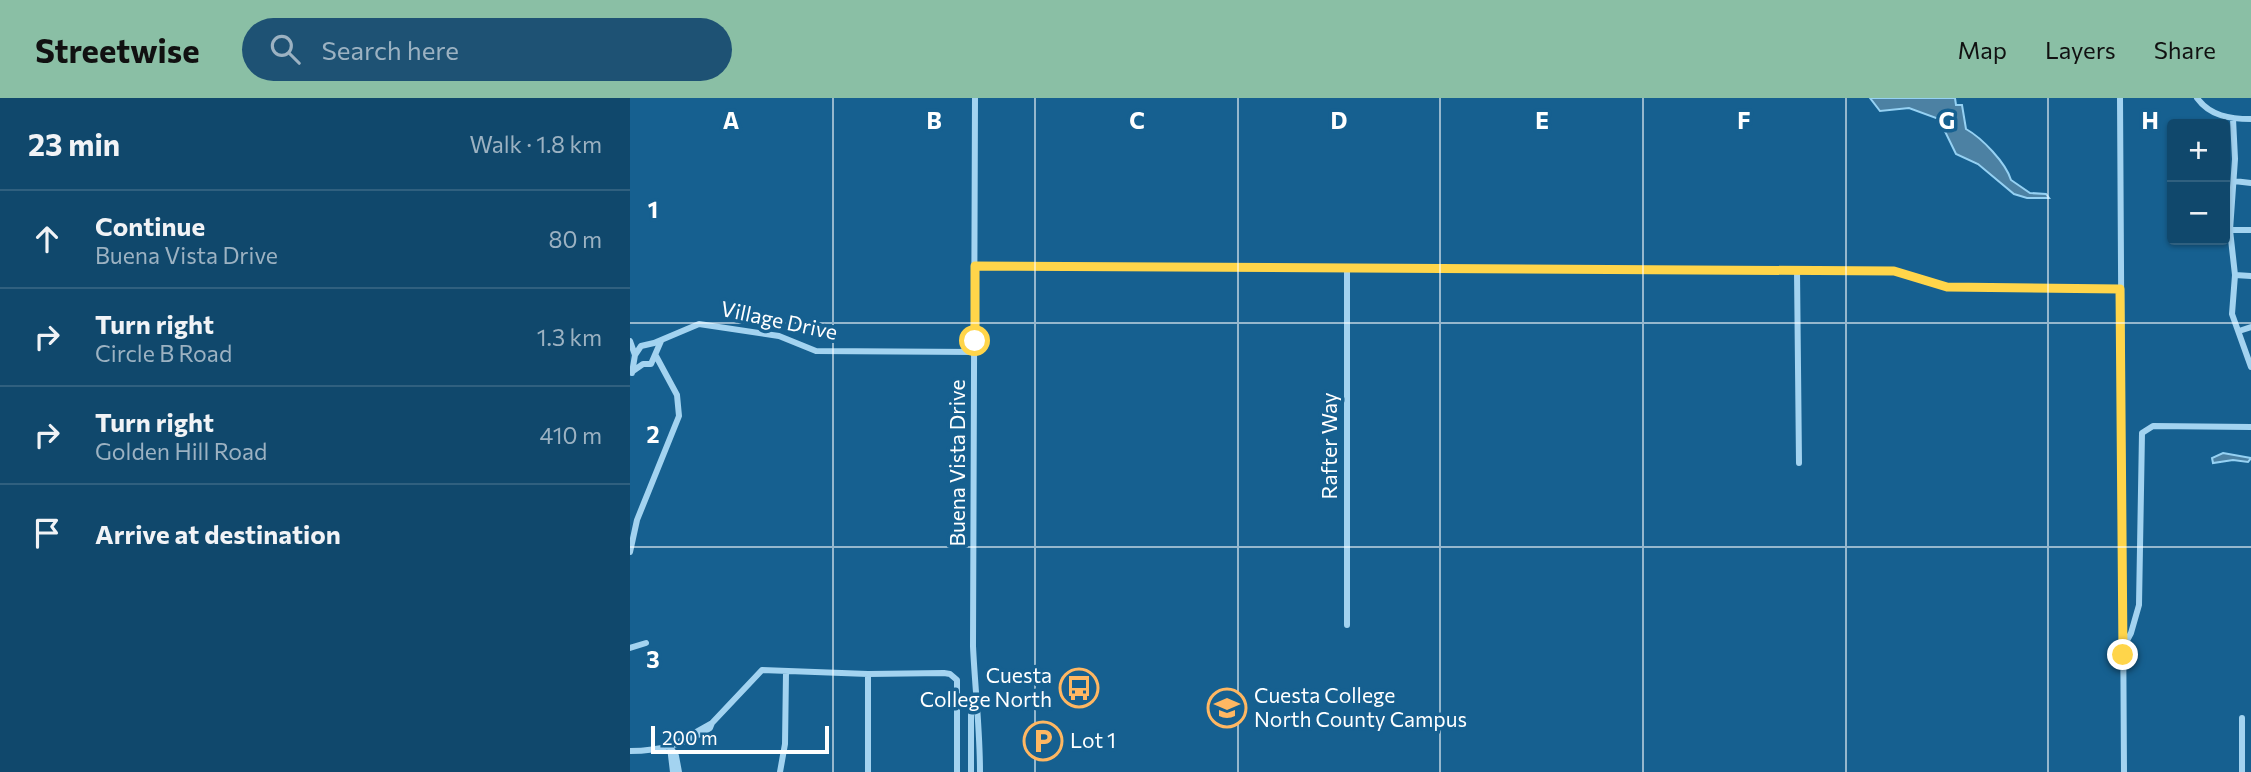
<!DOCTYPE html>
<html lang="en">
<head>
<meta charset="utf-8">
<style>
	body { margin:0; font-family:Commissioner,sans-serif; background:#1e5274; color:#f1f3f6 }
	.controls { position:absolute; right:21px; top:21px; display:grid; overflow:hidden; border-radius:7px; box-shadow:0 2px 5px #0004 }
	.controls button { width:63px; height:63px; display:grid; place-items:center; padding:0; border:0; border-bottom:2px solid #30607f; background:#10486c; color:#f1f3f6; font:35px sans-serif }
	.scale { position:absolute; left:21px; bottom:18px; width:178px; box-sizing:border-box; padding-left:7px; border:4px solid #fff; border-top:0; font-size:19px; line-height:24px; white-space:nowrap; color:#fff; -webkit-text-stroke:5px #166090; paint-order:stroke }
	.stop { position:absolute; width:21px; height:21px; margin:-16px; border:5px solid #ffd54a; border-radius:50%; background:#fff }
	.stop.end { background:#ffd54a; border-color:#fff; box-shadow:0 2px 7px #0008 }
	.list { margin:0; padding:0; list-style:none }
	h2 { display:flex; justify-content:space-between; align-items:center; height:91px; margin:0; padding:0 28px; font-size:30px }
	h2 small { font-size:23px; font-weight:400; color:#9cb2c2 }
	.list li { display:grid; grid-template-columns:46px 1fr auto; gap:21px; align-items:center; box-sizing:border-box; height:98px; padding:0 28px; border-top:2px solid #30607f }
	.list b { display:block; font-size:26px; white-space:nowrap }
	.list p { margin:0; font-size:23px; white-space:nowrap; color:#9cb2c2 }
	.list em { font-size:23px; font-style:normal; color:#9cb2c2 }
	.icon { flex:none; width:38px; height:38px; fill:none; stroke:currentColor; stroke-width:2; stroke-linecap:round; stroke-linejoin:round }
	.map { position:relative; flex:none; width:1621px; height:674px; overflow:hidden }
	header { display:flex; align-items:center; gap:42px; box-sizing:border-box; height:98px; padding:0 35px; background:#8abfa5; color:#111 }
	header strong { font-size:33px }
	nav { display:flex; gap:38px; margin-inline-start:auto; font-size:24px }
	.search { width:490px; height:63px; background:#1e5274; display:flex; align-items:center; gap:18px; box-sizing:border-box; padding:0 24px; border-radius:38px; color:#9cb2c2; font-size:26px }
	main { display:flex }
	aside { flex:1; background:#10486c }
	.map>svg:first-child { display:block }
	.water { fill:#4c81a3; stroke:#95d1f3; stroke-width:2 }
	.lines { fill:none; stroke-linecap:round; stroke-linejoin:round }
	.street { stroke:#a3d3f0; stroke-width:6 }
	.route { stroke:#ffd54a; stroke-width:9 }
	.grid { fill:none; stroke:#fff; stroke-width:2; stroke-opacity:0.55 }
	.labels { text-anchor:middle; stroke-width:7; stroke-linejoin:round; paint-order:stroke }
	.street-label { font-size:21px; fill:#fff; stroke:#166090 }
	.poi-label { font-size:21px; fill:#fff; stroke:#166090; text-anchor:start }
	.grid-label { font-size:23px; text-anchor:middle; font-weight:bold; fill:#fff; stroke:#166090; stroke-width:7; stroke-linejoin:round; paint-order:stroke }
</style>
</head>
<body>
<header>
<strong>Streetwise</strong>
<div class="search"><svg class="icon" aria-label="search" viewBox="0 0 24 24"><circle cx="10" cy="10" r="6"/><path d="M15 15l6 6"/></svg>Search here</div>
<nav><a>Map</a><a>Layers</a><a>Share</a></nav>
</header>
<main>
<aside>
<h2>23 min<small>Walk · 1.8 km</small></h2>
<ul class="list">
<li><svg class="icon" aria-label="ahead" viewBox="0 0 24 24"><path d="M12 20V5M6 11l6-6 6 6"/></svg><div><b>Continue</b><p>Buena Vista Drive</p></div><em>80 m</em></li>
<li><svg class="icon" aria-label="right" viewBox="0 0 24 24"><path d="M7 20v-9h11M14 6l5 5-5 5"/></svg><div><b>Turn right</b><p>Circle B Road</p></div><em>1.3 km</em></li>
<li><svg class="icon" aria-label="right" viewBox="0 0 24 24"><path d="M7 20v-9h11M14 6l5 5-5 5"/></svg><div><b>Turn right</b><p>Golden Hill Road</p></div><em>410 m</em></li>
<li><svg class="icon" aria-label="arrive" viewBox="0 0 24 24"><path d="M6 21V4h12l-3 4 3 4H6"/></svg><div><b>Arrive at destination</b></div></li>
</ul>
</aside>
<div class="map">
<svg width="1621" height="674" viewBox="0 0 1621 674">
	<rect width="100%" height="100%" fill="#166090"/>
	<path class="water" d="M1240,0H1325L1326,7H1332L1336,31C1352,40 1376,65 1381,82L1400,95L1416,96L1419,100H1397L1384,96L1348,66L1326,56L1309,21L1279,10L1250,13Z
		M1593,355L1621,360L1618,364L1603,362L1583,365L1582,360Z"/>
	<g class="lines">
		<path class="street" d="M345,0L343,548C345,591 350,631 350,674
			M1490,0L1494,674
			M1567,0C1580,18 1600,21 1621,21
			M1603,21L1605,61L1600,132L1605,177L1602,216L1621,269
			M1604,83L1621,85
			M1600,132H1621
			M345,168L1264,173L1317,189L1490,191
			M717,169V527
			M1167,173L1169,365
			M1605,177L1621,178
			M1609,233L1621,229
			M0,243L5,257
			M3,273L13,266H21L31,243
			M2,275L5,257L11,248L24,245L69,226L149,238L186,253L345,254
			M0,454L7,422L49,318L47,297L26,258
			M0,550L16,545
			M1493,550L1501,535L1509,507L1512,335L1523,328L1621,329
			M41,648L82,625
			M0,653C30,653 56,646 80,630L82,625L132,572L238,576
			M43,674L40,649L46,658L49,674
			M150,674L155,646L156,575
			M238,674V576L314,575L320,576L327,582V674
			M341,674V617L345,605
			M1612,674V620"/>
	</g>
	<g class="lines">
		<path class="route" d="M345,243V168L1264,173L1317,189L1490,191L1493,557"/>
	</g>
	<path class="grid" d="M203,0V674M405,0V674M608,0V674M810,0V674M1013,0V674M1216,0V674M1418,0V674M0,225H1621M0,449H1621"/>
	<defs>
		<symbol id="bus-ring" viewBox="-11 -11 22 22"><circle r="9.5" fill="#166090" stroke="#ffb762" stroke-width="1.5"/><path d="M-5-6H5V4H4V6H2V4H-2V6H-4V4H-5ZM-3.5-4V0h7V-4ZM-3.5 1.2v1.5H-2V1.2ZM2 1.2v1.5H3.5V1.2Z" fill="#ffb762"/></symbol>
		<symbol id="university-ring" viewBox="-11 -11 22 22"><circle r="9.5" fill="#166090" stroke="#ffb762" stroke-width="1.5"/><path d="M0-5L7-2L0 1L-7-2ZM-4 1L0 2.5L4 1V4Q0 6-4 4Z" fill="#ffb762"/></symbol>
		<symbol id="parking-ring" viewBox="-11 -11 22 22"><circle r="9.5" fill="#166090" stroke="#ffb762" stroke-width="1.5"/><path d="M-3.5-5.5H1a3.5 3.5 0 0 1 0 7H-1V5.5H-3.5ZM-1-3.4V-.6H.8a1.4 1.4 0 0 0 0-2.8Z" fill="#ffb762"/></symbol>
	</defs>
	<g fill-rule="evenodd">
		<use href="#bus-ring" x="427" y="568" width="44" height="44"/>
		<use href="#university-ring" x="575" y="588" width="44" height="44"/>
		<use href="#parking-ring" x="391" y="621" width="44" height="44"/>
	</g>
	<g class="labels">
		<g class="street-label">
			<text transform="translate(149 223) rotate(12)" y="7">Village Drive</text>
			<text transform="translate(700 348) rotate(-90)" y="7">Rafter Way</text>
			<text transform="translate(328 365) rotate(-90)" y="7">Buena Vista Drive</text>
		</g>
		<g class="poi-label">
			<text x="422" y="585" text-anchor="end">Cuesta<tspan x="422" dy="24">College North</tspan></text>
			<text x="624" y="605">Cuesta College<tspan x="624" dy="24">North County Campus</tspan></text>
			<text x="440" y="650">Lot 1</text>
		</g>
	</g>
	<g class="grid-label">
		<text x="101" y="31">A</text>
		<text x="304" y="31">B</text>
		<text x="507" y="31">C</text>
		<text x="709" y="31">D</text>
		<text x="912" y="31">E</text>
		<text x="1114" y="31">F</text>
		<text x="1317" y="31">G</text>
		<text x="1520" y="31">H</text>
		<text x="23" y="120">1</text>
		<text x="23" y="345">2</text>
		<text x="23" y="570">3</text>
	</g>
</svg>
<div class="controls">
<button>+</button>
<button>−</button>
</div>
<div class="scale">200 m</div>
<div class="stop" style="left:345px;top:243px"></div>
<div class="stop end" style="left:1493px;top:557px"></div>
</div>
</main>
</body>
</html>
